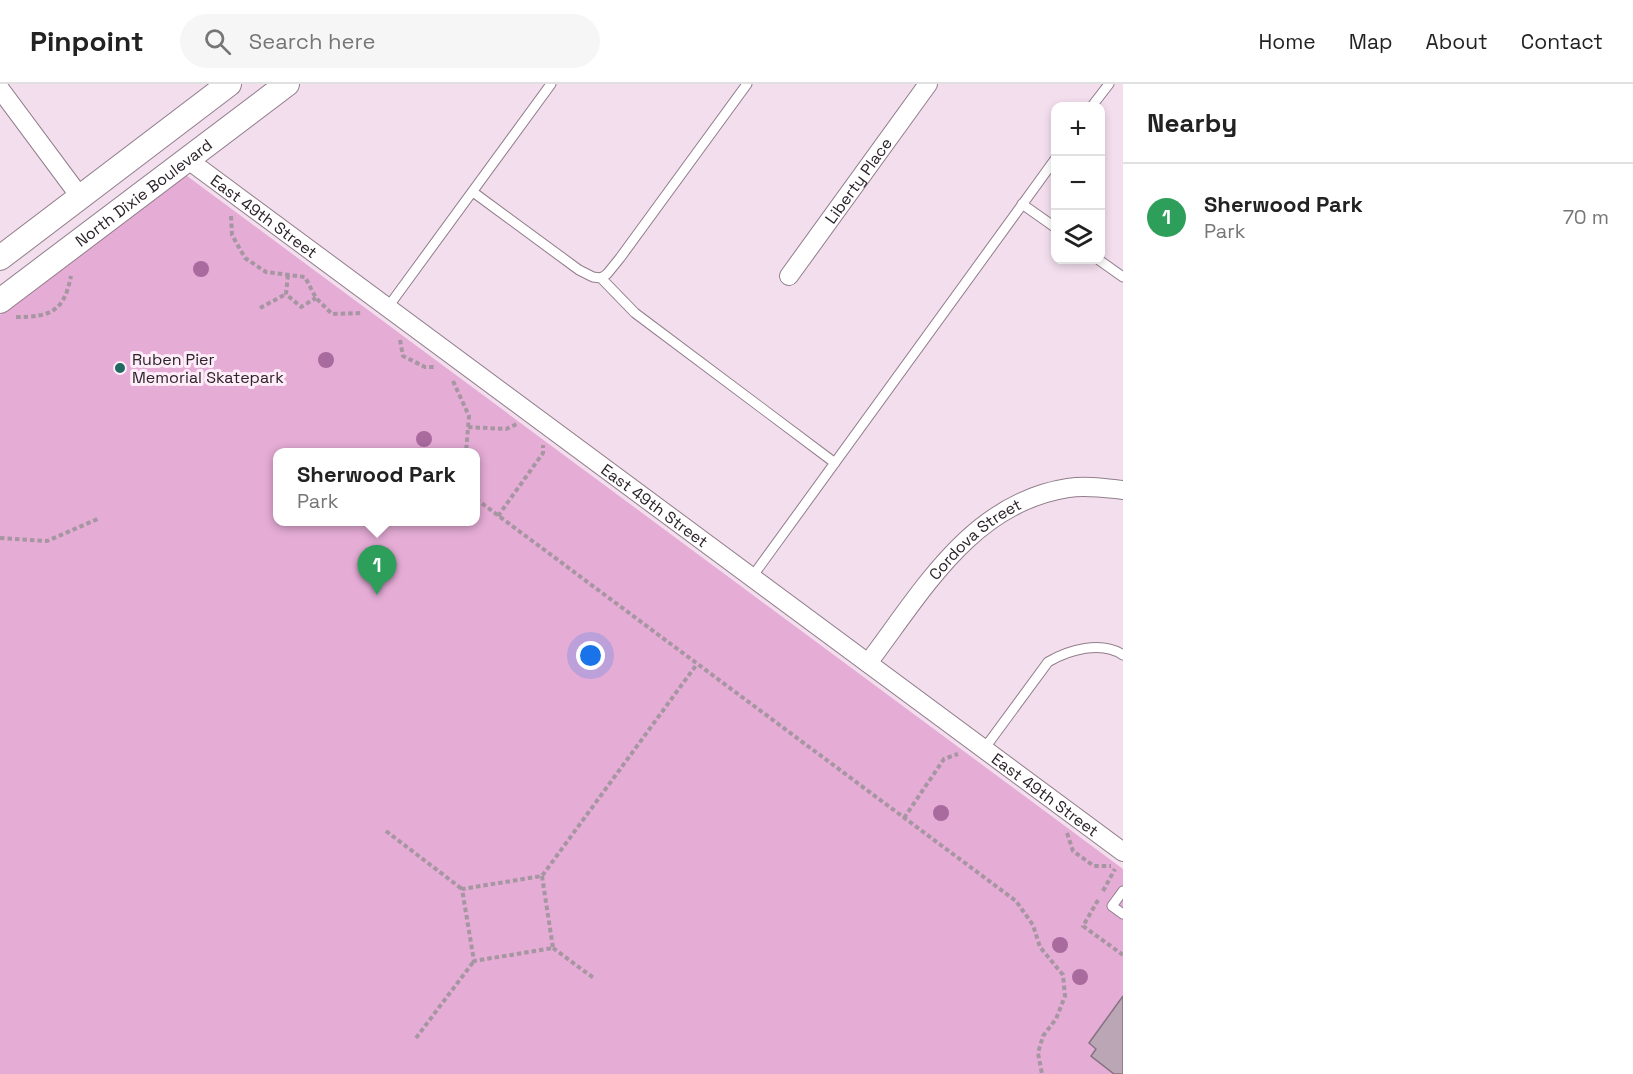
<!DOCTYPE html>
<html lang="en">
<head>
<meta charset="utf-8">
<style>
	body { margin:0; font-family:"Space Grotesk",sans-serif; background:#f6f6f6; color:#222 }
	.controls { position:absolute; right:18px; top:18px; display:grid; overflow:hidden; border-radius:12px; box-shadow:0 3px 9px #0003 }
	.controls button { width:54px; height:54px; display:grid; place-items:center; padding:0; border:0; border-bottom:2px solid #e0e0e0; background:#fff; color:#222; font:30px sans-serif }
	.you { position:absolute; left:591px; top:572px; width:21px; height:21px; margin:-15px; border:4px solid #fff; border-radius:50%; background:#1a73e8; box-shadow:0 0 0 9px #1a73e833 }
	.badge { display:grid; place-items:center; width:39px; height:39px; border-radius:50%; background:#1f6962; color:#fff; font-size:20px; font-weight:700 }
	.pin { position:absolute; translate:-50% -50px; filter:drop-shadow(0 2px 3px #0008) }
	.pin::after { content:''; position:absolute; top:32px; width:21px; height:18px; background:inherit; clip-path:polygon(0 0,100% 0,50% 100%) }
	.popup { position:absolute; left:273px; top:364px; width:207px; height:78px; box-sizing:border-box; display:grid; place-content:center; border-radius:12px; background:#fff; filter:drop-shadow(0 2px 4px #0005); font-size:20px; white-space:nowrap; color:#767676 }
	.popup b { font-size:22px; color:#222 }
	.popup::after { content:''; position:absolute; left:50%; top:100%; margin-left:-12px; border:12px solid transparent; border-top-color:#fff }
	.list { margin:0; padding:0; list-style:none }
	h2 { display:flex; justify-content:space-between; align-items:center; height:78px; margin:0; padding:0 24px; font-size:26px }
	h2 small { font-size:20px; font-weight:400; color:#767676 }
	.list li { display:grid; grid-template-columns:39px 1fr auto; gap:18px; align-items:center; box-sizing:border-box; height:108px; padding:0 24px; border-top:2px solid #e0e0e0 }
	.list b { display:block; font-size:22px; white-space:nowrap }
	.list p { margin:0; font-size:20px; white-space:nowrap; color:#767676 }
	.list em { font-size:20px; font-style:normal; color:#767676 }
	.icon { flex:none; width:33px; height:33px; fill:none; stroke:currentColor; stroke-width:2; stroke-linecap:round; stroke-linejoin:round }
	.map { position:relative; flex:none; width:1123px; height:990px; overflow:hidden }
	header { display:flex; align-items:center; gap:36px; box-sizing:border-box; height:84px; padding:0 30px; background:#fff; border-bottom:2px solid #e0e0e0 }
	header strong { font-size:28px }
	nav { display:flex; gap:33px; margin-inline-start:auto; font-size:21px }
	.search { width:420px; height:54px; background:#f6f6f6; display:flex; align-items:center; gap:15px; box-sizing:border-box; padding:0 21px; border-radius:33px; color:#767676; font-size:22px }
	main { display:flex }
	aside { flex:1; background:#fff }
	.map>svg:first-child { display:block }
	.green { fill:#e5acd6; fill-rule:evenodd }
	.building { fill:#bba6b5; stroke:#857280; stroke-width:1.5 }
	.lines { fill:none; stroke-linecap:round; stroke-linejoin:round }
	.lane-casing { stroke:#917d8b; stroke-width:11 }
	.street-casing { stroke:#917d8b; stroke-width:20 }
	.secondary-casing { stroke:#917d8b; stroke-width:26 }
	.path { stroke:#a696a1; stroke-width:4; stroke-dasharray:4.5 3; stroke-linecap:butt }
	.lane { stroke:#fff; stroke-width:9 }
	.street { stroke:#fff; stroke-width:18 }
	.secondary { stroke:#fff; stroke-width:24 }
	.tree { fill:#a96a9e }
	.poi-dot { fill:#1f6962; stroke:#feecf9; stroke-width:2 }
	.labels { text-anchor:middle; stroke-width:6; stroke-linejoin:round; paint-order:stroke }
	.street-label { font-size:16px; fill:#2b2329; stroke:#feecf9 }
	.poi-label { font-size:16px; fill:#2b2329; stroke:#feecf9; text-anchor:start }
</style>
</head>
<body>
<header>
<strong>Pinpoint</strong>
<div class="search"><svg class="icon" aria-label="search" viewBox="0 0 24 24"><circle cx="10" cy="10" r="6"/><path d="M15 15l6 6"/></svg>Search here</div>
<nav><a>Home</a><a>Map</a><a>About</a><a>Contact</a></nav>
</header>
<main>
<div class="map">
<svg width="1123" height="990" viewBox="0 0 1123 990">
	<rect width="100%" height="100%" fill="#f3deed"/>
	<path class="green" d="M183,89L1123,785V990H0V231ZM278,368H476V438H278Z"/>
	<path class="building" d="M1123,912V990H1114L1091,972L1096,965L1089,959Z"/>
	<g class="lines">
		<defs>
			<path id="lane" d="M1092,22L1109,0
				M473,108L579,186L593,193L601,194L607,190L620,174L747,0
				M1022,120L1056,144
				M1099,176L1123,193
				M601,194L635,229L835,379
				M388,223L551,0
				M752,493L1056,74
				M984,665L1048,578C1068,566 1102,556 1123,571
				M1123,807L1112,822L1123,830"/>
			<g id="street">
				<path d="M0,5L81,114"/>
				<path id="s1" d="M187,75L1123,768"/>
				<path id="s2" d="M789,192L928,0"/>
				<path id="s3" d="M868,579C922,508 971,419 1068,404C1086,401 1105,404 1123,406"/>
			</g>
			<g id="secondary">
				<path d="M0,174L229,0"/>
				<path id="s4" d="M0,217L287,0"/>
			</g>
		</defs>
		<use href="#lane" class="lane-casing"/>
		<use href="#street" class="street-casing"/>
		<use href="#secondary" class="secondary-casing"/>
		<path class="path" d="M231,132L232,151L245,174L266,188L305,193L316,214L332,230L363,229
			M288,191L286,210L301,223L316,214
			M260,224L286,210
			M16,233C50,233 64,228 71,192
			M400,256L403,272L425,283H436
			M453,297L469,332L466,368
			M468,343L506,345L517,340
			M476,415L1016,817L1033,841L1040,863L1063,891L1065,912L1056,935L1043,952L1038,969L1042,990
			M498,432L543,369V361
			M0,454L47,457L100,434
			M904,734L944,675L958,670
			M386,747L462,805
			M1067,749L1073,767L1094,782H1111
			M542,792L553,864L474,877L462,805L542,792L697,580
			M1103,807L1115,785
			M1098,816L1083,842L1123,871
			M553,864L595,895
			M416,954L474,877"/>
		<use href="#lane" class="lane"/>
		<use href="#street" class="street"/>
		<use href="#secondary" class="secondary"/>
	</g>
	<g class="tree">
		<circle cx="201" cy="185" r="8"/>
		<circle cx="326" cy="276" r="8"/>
		<circle cx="424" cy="355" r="8"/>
		<circle cx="941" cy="729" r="8"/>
		<circle cx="1060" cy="861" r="8"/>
		<circle cx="1080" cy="893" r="8"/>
	</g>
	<circle class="poi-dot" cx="120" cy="284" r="6"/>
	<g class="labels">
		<g class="street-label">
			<text dy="6" stroke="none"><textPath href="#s2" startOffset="118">Liberty Place</textPath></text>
			<text dy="6" stroke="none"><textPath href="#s4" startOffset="180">North Dixie Boulevard</textPath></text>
			<text dy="6" stroke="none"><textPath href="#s1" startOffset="96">East 49th Street</textPath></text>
			<text dy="6" stroke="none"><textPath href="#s1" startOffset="582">East 49th Street</textPath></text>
			<text dy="6" stroke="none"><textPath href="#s3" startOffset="165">Cordova Street</textPath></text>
			<text dy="6" stroke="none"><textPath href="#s1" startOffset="1068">East 49th Street</textPath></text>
		</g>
		<g class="poi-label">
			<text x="132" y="281">Ruben Pier<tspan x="132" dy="18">Memorial Skatepark</tspan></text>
		</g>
	</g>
</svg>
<div class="controls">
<button>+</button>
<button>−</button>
<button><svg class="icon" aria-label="layers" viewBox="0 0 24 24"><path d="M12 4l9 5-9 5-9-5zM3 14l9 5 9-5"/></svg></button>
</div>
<div class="you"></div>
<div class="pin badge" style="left:377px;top:511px;background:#2e9e5b">1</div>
<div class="popup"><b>Sherwood Park</b>Park</div>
</div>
<aside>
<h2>Nearby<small></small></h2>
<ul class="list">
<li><span class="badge" style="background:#2e9e5b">1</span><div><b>Sherwood Park</b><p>Park</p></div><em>70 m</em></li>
</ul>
</aside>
</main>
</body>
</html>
